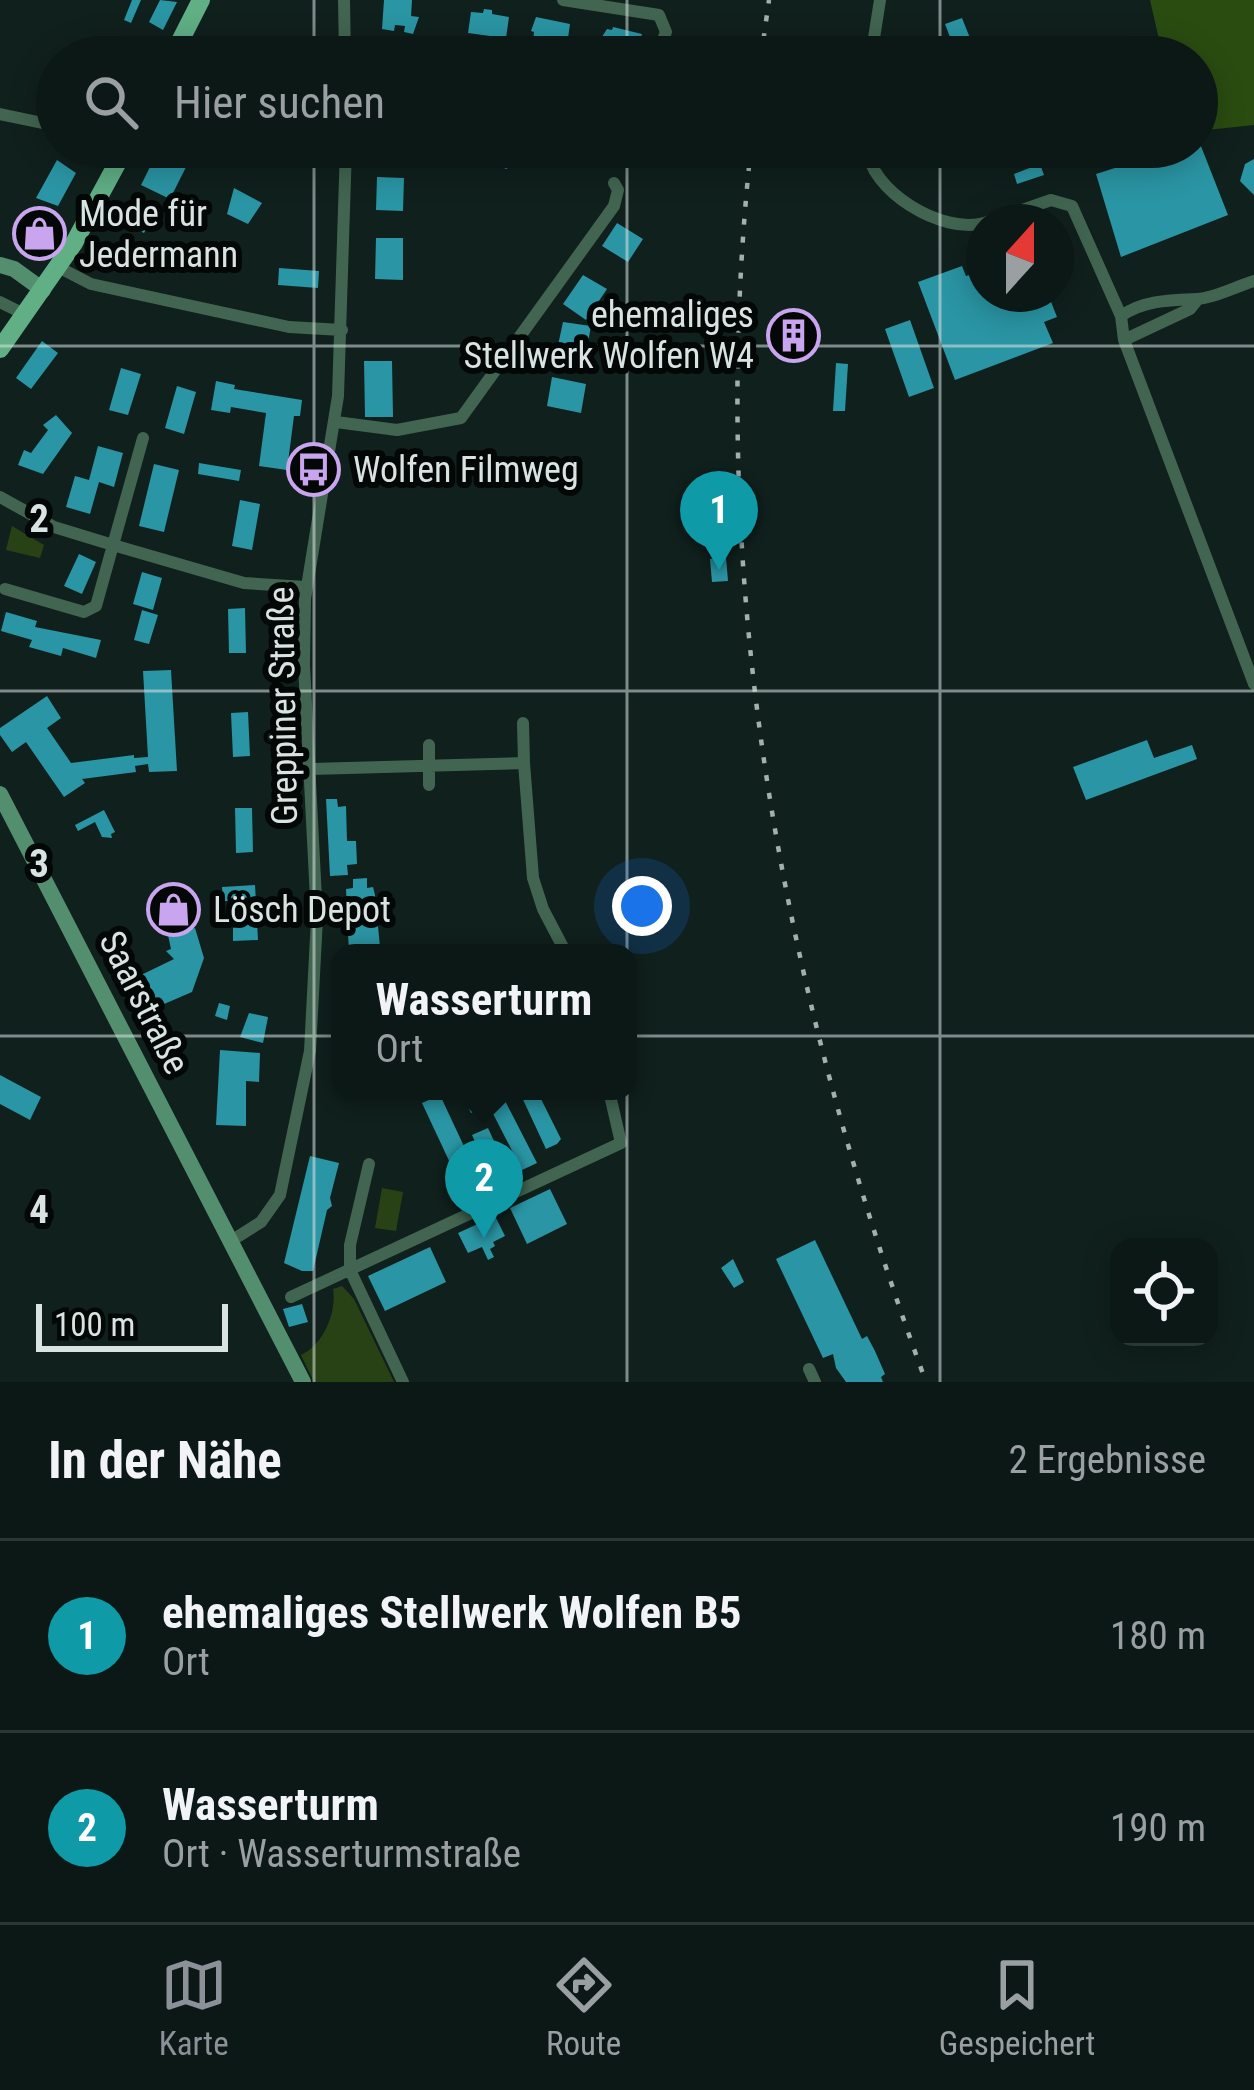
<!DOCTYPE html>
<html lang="de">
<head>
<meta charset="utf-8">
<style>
	body { margin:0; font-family:"Roboto Condensed",sans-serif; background:#1a2523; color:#f1f3f6 }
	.controls { position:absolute; right:36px; bottom:36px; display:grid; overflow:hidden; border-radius:24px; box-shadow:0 6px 30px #0003 }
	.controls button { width:108px; height:108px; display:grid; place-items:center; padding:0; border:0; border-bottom:3px solid #2c3735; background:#0c1816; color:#f1f3f6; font:60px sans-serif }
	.compass { position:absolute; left:966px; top:204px; width:108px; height:108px; border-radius:50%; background:#0c1816; box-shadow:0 6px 30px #0003; rotate:21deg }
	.scale { position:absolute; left:36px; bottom:30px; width:192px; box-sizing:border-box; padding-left:12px; border:6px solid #d9e3e1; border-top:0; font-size:33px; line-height:42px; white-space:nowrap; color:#d9e3e1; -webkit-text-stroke:9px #030807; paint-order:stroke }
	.you { position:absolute; left:642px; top:906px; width:42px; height:42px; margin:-30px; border:9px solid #fff; border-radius:50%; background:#1a73e8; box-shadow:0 0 0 18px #1a73e833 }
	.badge { display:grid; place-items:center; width:78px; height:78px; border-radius:50%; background:#8c9099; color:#fff; font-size:39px; font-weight:700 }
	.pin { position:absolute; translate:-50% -99px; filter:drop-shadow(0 3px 6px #0008) }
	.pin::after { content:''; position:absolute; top:63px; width:42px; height:36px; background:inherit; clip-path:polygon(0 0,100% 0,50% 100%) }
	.popup { position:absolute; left:331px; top:944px; width:306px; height:156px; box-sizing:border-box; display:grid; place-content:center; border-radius:24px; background:#0c1816; filter:drop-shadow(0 3px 9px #0005); font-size:39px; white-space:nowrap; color:#9aa0a1 }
	.popup b { font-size:45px; color:#f1f3f6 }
	.popup::after { content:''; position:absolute; left:50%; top:100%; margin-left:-24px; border:24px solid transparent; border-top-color:#0c1816 }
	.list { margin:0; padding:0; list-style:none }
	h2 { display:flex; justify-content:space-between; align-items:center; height:156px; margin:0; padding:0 48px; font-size:51px }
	h2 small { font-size:39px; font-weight:400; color:#9aa0a1 }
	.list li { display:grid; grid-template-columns:78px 1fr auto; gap:36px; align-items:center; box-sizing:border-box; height:192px; padding:0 48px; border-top:3px solid #2c3735 }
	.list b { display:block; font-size:45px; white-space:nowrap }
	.list p { margin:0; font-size:39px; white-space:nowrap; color:#9aa0a1 }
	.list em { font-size:39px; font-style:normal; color:#9aa0a1 }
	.icon { flex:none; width:66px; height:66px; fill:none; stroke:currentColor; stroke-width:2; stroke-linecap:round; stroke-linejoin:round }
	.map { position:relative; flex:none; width:1254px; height:1382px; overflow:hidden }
	.search { position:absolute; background:#0c1816; box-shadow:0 6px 30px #0003; left:36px; right:36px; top:36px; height:132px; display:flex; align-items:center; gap:30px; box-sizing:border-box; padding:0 42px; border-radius:66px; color:#9aa0a1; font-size:45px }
	.sheet { height:540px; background:#0c1816 }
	nav { display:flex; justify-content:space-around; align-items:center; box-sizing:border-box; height:168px; border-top:3px solid #2c3735; background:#0c1816; font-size:33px; color:#9aa0a1 }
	nav a { display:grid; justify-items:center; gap:6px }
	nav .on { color:#8c9099 }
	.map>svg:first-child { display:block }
	.green { fill:#284216 }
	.forest { fill:#2a4c11 }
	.building { fill:#2a95a4 }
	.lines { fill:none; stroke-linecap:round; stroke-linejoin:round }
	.street { stroke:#416551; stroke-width:12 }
	.secondary { stroke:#538f6f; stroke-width:16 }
	.primary { stroke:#60af85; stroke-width:18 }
	.rail { stroke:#a4b0ad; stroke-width:4.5; stroke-dasharray:6 12; stroke-linecap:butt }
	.grid { fill:none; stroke:#d9e3e1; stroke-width:3; stroke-opacity:0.55 }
	.labels { text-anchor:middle; stroke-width:12; stroke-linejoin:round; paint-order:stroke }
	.poi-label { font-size:36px; fill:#d9e3e1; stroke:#030807; text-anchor:start }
	.street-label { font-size:36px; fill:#d9e3e1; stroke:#030807 }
	.grid-label { font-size:39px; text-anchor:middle; font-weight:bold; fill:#d9e3e1; stroke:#030807; stroke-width:12; stroke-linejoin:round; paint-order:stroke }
</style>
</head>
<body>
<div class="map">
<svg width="1254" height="1382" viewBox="0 0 1254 1382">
	<rect width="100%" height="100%" fill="#10201d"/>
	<path class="green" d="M12,526L44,545L40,558L6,550Z
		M382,1188L403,1192L396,1231L375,1228Z
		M342,1286L354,1299L394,1382H314L301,1355C323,1345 337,1313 333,1289Z"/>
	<path class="forest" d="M1150,0H1254V125L1197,131V57H1163Z"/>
	<path class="building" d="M132,0H141L131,23L124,20Z
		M160,0L177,2L163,30L149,22Z
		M384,0H412L411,16L419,17L413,34L404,32L405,26L395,25L394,31L382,29Z
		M484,9L492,10V14L509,17L506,38L501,37L499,43L491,42L490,36L468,33L471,12L483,13Z
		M536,17L570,24L567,45L533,41L534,32L531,31Z
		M962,18L970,38L953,45L945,24Z
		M613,27L642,34L636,52L598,43L607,29L612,30Z
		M131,36L152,46L146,57H121Z
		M381,44L394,46L393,57H380Z
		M1102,46L1122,57H1081L1091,49Z
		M215,47L269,54L268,57H213Z
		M1197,136L1228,215L1121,257L1096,174L1181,147H1197Z
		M160,147L194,151L170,199L141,185Z
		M377,147H403V156L376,155Z
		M493,147H514L507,169L488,163Z
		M1254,159V195L1240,181L1245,164Z
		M57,160L76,173L58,206L36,198Z
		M1040,164L1044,175L1017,184L1014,174Z
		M377,177L404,178L403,211L376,210Z
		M234,188L262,203L248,224L227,214Z
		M136,202L155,212L144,233L125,223Z
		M37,223L52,231L37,244L29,240Z
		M617,223L643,239L628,262L602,246Z
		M376,238H403V280L375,279Z
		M115,245L155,254L151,272L111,264Z
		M984,257V294H1048L1057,317L1044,322L1053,343L955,380L918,282L962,266L966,276L976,273L972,262Z
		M279,268L319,271L318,288L278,285Z
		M583,275L607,289L586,320L563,304Z
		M910,320L934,388L909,397L885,329Z
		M563,322L591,326L584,365L555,359Z
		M787,324L801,328L800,343L786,342Z
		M42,341L58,353L31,389L16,378Z
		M364,361H392L393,417H365Z
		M836,363L848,364L845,411H833Z
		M121,368L141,374L128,415L109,410Z
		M552,377L586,384L581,413L547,406Z
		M216,381L235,385L234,389L302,400L300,416H294L287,470L259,466L266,413L231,407L230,413L211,410Z
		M177,386L196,392L184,434L165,428Z
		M56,415L72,433L43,474L18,465L24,450L31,453L48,430L43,425Z
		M98,446L123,453L114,487L99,482L90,514L66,507L75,476L89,480Z
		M199,463L241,470L239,481L198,474Z
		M154,464L179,470L164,532L139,526Z
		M240,500L260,504L252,550L232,546Z
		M79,554L96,562L82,594L64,586Z
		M726,557L728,581L712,582L710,559Z
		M142,572L162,578L153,610L133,604Z
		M245,608L246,653H229L228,609Z
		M142,610L158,615L149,644L134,640Z
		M6,612L37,621L35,627L101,640L96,658L63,648L61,656L29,647L32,640L1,631Z
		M171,670L177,771L149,772L148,764L135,766L136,772L82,779L85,783L64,797L26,742L12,752L0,735V728L47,696L61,718L47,728L71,763L134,755V758L148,757L143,671Z
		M248,712L250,756L233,757L231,713Z
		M1147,740L1154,758L1192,745L1197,759L1086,800L1073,767Z
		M326,799H337L338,807L346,806L347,841H356L357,864L347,865L348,875L330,876Z
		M235,808H252L253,852L236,853Z
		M104,810L115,832L111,834L112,838L102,837L95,822L78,831L75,825Z
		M367,878V888L373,887L375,895L380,947L378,953H349L346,889L353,888V879Z
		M255,885L258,940L233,941V928L238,927L237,901H223L222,887Z
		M188,894L194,916L160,925L154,903Z
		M195,928L204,958L192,992L134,1017L116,982L134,973L137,977L174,959L166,951L171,949L168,935Z
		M219,1003L230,1006L227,1020L215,1016Z
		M249,1013L268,1017L263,1043L240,1037Z
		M220,1050L260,1053L259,1082L246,1081V1126L216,1125Z
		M0,1075L41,1097L30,1120L0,1104Z
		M460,1091H500L537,1163L522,1170L488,1104L471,1113Z
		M519,1091H537L561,1139L557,1144L546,1149Z
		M440,1095L484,1189L466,1197L422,1103Z
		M488,1128L512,1180L496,1187L472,1135Z
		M310,1156L339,1163L330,1198L332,1206L327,1210L313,1271H302L284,1263Z
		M550,1189L567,1224L527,1244L510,1208Z
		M495,1216L505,1236L493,1242L495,1246L490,1249L494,1257L488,1260L482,1247L468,1253L458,1233Z
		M815,1240L862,1339L867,1336L875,1351L885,1374L881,1377L883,1382H846L836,1368L833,1354L823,1358L776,1259Z
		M430,1247L446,1282L385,1311L368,1276Z
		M733,1259L744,1282L734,1288L721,1268Z
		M302,1304L308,1322L289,1327L283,1309Z"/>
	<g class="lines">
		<path class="street" d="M344,0L345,57
			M563,0L659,15L666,32L656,57
			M871,57L880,0
			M0,114L57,126
			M867,147C869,191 943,235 984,223
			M987,222L1051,200L1072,206L1121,316L1124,340L1254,684
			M58,267L91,284L289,327L342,330
			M0,302L26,315
			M1121,316C1143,300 1171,300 1197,299C1215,298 1237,286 1254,281
			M1124,340L1190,309L1198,299
			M336,422L397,430L461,418L614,206L618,190L614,183
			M143,438L113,545L244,583L306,587
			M0,497L54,527L113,545L96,606L84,612L5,589
			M523,723L524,763
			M429,745V785
			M311,769L524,763L533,878L543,909L566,953
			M369,1164L350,1245V1270L403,1382
			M231,1241L261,1222L280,1195L310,1051L317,918L304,665L305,599L338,396L346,147
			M291,1297L621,1143L609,1091
			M809,1369L815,1382"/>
		<path class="secondary" d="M0,265L14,269L43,290
			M0,794L303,1382"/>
		<path class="primary" d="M172,57L201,0
			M0,349L74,243L126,147"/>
		<path class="rail" d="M761,57L769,0
			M751,147C705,574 779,982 926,1382"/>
	</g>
	<path class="grid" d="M314,0V57M627,0V57M940,0V57M314,147V1382M627,147V1382M940,147V1382M0,346H1254M0,691H1254M0,1036H1254"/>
	<defs>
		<symbol id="shop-ring" viewBox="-11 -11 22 22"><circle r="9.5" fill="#030807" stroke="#c8a5ee" stroke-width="1.5"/><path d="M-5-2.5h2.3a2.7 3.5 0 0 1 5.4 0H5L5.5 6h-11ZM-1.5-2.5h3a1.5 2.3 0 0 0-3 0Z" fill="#c8a5ee"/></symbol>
		<symbol id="building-ring" viewBox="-11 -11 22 22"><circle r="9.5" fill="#030807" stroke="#c8a5ee" stroke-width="1.5"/><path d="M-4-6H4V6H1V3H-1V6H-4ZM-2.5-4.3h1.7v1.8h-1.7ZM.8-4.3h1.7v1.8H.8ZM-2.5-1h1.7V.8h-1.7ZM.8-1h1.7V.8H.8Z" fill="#c8a5ee"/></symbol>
		<symbol id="bus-ring" viewBox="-11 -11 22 22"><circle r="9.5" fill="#030807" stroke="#c8a5ee" stroke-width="1.5"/><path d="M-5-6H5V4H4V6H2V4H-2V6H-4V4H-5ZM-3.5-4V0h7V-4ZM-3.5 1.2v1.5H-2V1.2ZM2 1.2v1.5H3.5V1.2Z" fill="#c8a5ee"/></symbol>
	</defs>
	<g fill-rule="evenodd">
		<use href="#shop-ring" x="10" y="204" width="59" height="59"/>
		<use href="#building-ring" x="764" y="306" width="59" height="59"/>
		<use href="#bus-ring" x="284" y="440" width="59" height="59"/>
		<use href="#shop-ring" x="144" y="880" width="59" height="59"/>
	</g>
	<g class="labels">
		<g class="poi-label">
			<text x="79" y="226">Mode für<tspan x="79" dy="41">Jedermann</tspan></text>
			<text x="754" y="327" text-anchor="end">ehemaliges<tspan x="754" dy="41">Stellwerk Wolfen W4</tspan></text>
			<text x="353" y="482">Wolfen Filmweg</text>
			<text x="213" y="922">Lösch Depot</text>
		</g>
		<g class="street-label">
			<text transform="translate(282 706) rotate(-91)" y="13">Greppiner Straße</text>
			<text transform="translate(145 1002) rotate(63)" y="13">Saarstraße</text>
		</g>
	</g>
	<g class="grid-label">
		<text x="39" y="532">2</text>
		<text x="39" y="877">3</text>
		<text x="39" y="1223">4</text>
	</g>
</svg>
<div class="controls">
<button><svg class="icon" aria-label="locate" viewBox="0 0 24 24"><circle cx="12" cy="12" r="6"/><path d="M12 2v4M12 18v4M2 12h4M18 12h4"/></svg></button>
</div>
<svg class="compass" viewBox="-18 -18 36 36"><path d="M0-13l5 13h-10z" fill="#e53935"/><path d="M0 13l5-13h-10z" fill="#9aa0a1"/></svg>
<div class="scale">100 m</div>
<div class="you"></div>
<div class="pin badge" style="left:719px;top:570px;background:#0f9aa8">1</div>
<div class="pin badge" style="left:484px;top:1238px;background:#0f9aa8">2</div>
<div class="popup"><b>Wasserturm</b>Ort</div>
<div class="search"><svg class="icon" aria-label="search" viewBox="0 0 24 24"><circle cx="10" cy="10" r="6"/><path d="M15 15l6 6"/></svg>Hier suchen</div>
</div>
<section class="sheet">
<h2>In der Nähe<small>2 Ergebnisse</small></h2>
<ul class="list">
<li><span class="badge" style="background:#0f9aa8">1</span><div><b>ehemaliges Stellwerk Wolfen B5</b><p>Ort</p></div><em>180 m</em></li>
<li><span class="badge" style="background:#0f9aa8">2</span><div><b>Wasserturm</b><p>Ort · Wasserturmstraße</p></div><em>190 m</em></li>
</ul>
</section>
<nav>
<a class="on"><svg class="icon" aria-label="map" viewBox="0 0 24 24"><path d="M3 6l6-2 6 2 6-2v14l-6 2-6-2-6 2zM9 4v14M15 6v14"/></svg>Karte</a>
<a><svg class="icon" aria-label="directions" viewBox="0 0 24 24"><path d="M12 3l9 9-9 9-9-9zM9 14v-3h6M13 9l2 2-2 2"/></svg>Route</a>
<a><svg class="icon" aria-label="saved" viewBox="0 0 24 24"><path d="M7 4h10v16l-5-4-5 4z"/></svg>Gespeichert</a>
</nav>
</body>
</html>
